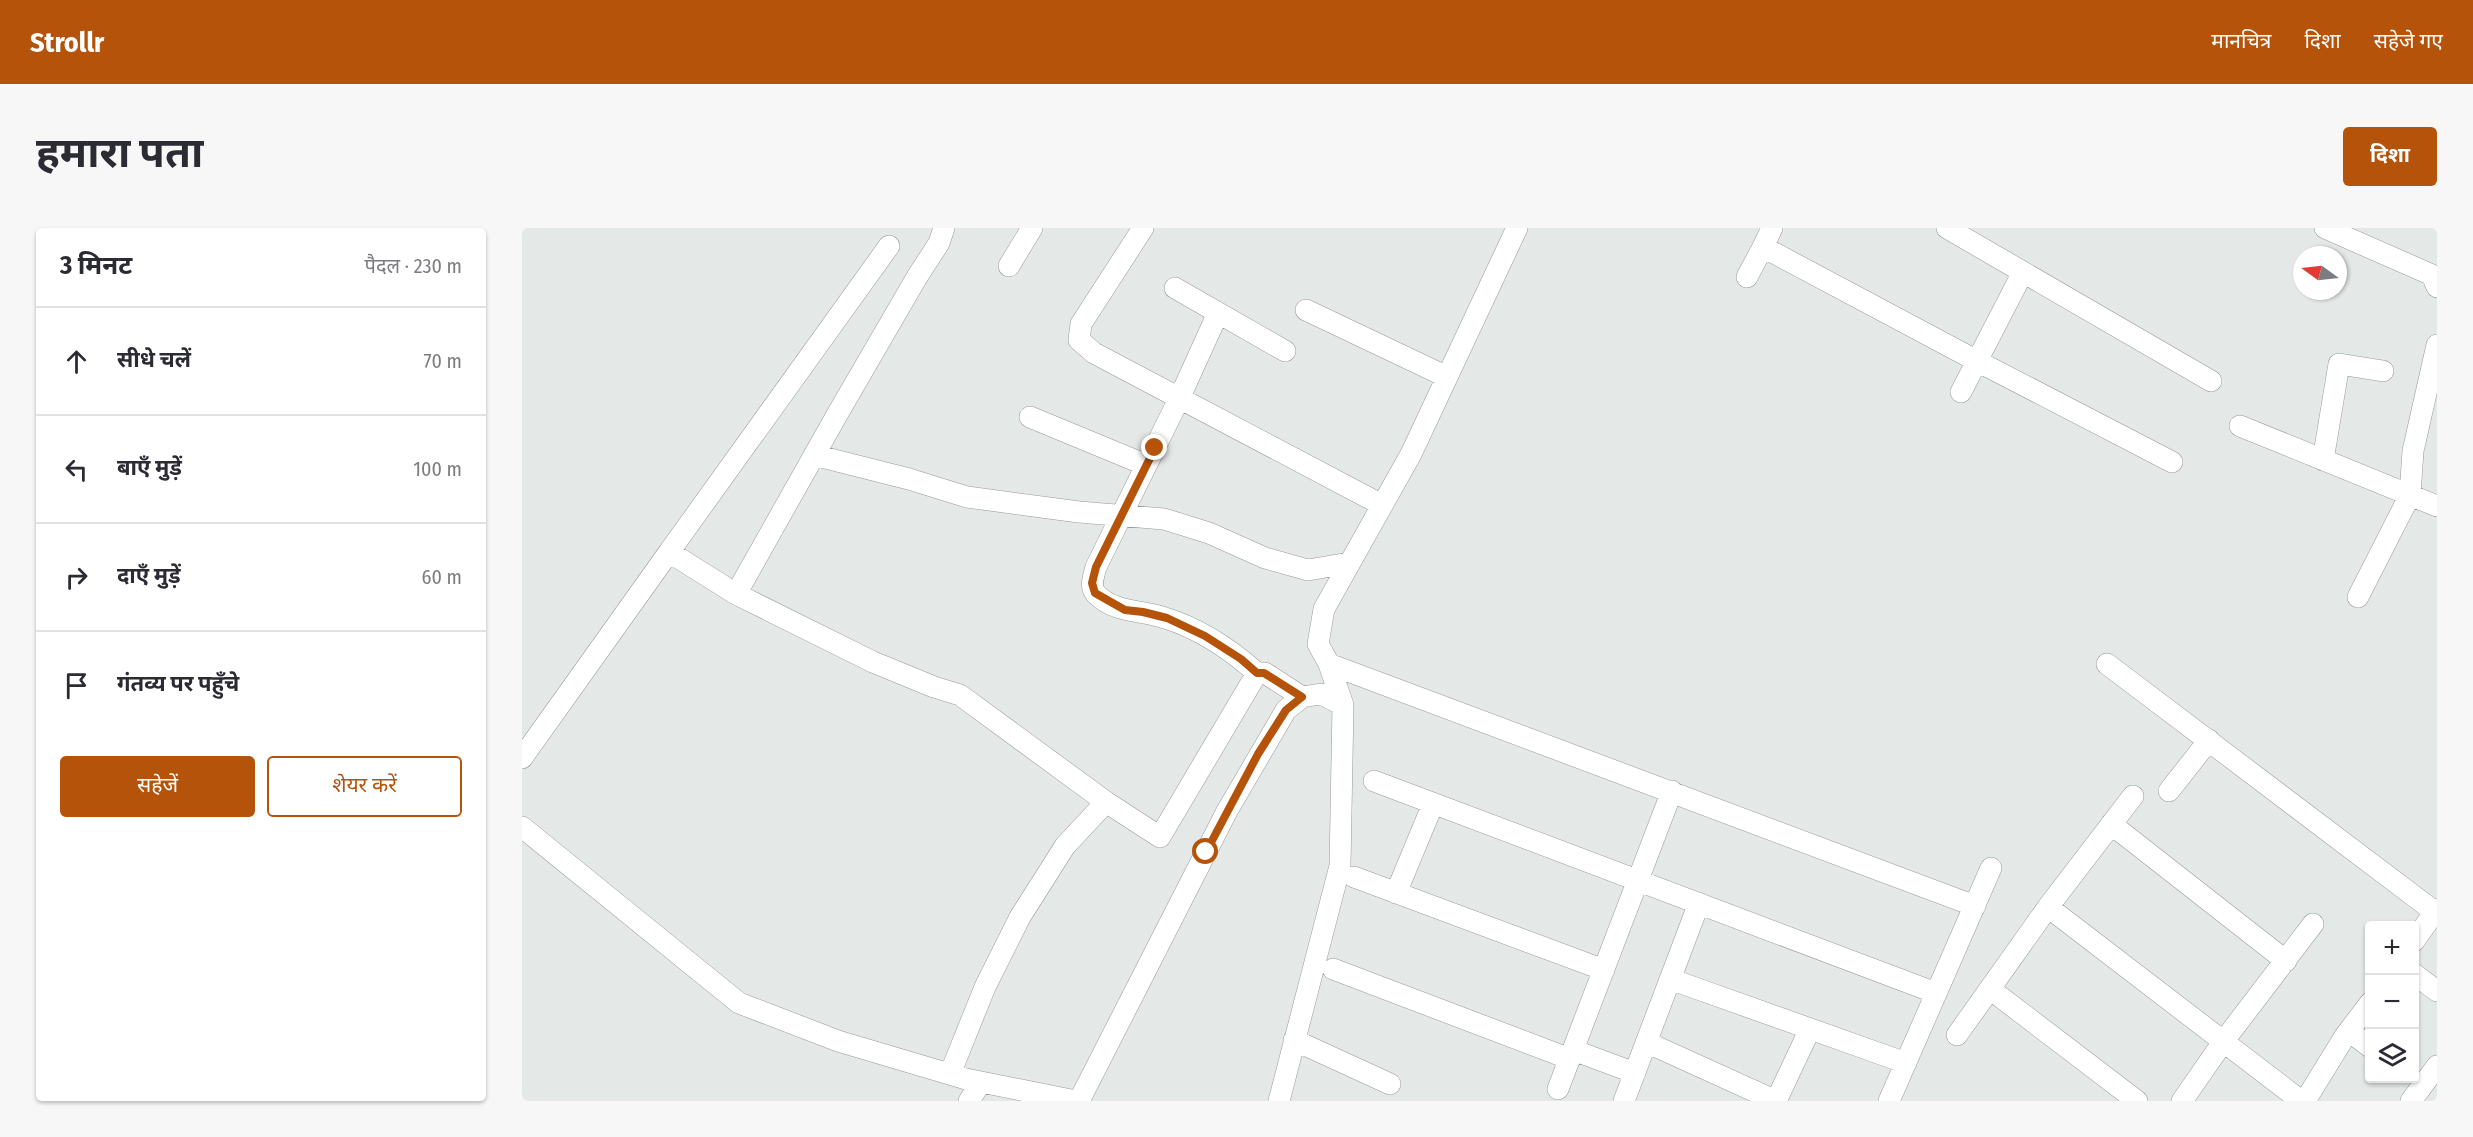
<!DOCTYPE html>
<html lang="hi">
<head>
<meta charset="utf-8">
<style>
	body { margin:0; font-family:"Fira Sans Condensed","Noto Sans Devanagari",sans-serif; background:#f7f7f7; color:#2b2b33 }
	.controls { position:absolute; right:18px; bottom:18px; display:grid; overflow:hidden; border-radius:6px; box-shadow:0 2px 4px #0004 }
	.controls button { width:54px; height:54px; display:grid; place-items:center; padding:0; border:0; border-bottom:2px solid #e1e1e2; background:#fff; color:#2b2b33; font:30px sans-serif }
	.compass { position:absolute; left:1771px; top:18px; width:54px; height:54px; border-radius:50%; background:#fff; box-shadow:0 2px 4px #0004; rotate:285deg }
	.stop { position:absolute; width:18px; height:18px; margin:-14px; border:4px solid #b45309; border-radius:50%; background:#fff }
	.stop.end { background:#b45309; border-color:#fff; box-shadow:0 2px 6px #0008 }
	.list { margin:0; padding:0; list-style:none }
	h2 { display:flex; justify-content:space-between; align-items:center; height:78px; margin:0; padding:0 24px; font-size:26px }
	h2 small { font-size:20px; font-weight:400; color:#7c7c81 }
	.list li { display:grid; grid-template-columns:39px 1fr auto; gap:18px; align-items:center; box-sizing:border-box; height:108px; padding:0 24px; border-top:2px solid #e1e1e2 }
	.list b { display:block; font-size:22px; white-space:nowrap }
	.list em { font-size:20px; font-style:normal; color:#7c7c81 }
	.actions { display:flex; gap:12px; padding:18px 24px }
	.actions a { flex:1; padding:14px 0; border:2px solid #b45309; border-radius:6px; text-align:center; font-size:21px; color:#b45309 }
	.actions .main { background:#b45309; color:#fff }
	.icon { flex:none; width:33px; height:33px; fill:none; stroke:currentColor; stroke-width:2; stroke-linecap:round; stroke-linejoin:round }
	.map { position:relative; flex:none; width:1915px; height:873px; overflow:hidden; border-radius:6px }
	header { display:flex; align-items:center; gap:36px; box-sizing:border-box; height:84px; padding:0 30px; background:#b45309; color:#fff }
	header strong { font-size:28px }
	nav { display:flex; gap:33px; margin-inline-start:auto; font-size:21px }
	.intro { display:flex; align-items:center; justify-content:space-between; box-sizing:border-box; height:144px; padding:0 36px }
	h1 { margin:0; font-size:42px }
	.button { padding:15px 27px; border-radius:6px; background:#b45309; color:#fff; font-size:21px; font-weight:700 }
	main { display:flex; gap:36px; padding:0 36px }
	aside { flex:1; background:#fff; border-radius:6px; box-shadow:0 2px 4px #0004 }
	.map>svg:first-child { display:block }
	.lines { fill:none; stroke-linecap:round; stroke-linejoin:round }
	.minor-casing { stroke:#969a98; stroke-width:22 }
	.minor { stroke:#fff; stroke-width:21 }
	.route { stroke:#b45309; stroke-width:8 }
</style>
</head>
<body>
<header>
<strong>Strollr</strong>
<nav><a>मानचित्र</a><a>दिशा</a><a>सहेजे गए</a></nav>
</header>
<div class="intro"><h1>हमारा पता</h1><a class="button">दिशा</a></div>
<main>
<aside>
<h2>3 मिनट<small>पैदल · 230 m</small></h2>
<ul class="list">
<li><svg class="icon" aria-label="ahead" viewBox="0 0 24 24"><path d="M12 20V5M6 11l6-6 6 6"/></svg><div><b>सीधे चलें</b></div><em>70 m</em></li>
<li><svg class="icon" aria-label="left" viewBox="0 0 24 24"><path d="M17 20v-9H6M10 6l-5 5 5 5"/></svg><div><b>बाएँ मुड़ें</b></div><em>100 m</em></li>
<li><svg class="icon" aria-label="right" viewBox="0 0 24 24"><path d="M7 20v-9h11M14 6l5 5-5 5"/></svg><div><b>दाएँ मुड़ें</b></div><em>60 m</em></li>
<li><svg class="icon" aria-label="arrive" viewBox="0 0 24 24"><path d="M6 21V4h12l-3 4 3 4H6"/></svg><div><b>गंतव्य पर पहुँचे</b></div></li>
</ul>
<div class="actions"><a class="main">सहेजें</a><a>शेयर करें</a></div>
</aside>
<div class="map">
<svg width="1915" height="873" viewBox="0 0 1915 873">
	<rect width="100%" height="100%" fill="#e4e8e7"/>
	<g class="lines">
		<defs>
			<path id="minor" d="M621,0L559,96L557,112L572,125L860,277
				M1250,0L1241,19L1455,133L1650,234
				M1425,0L1689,153
				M1803,0L1910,47L1915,59
				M487,38L510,0
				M1225,49L1241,19
				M653,60L763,123
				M784,82L925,149
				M696,85L657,171L574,339C572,348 567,358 574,366C592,385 620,382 643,390C676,400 709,422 735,445
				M1439,164L1501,44
				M508,189L624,237
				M1718,198L1915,278
				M292,227L387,251L445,269L557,284L642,291L687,305L743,330L786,342L827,335
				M1801,232L1817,136L1861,143
				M147,324L367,18
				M214,366L316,185L395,49L417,15L422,0
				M1836,369L1888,267L1891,223L1915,117
				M807,436L1453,678
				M1585,436L1913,684
				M0,530L147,324L214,366L351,434L412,459L438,467L584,574L543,618L498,689L463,759L428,846
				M852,553L1414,765
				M1647,563L1687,512
				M584,574L638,609L735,445H743L780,469
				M1589,596L1764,733
				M0,599L217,775L316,813L444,851L554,873
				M832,649L1082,742
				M874,665L911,576
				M1526,679L1779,873
				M1892,713L1915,681
				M811,741L1048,831
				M1892,746L1915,763
				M1148,751L1384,835
				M1468,761L1615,873
				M1827,803L1848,819
				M1435,807L1526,679L1611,568
				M772,812L868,856
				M1124,814L1254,873
				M1051,822L1113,845
				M1036,861L1150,563
				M447,873L459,854
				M557,873L705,583L764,482L780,469L799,466L821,477
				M757,873L818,638L821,477L807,436L796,416L802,381L889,226L995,0
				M1102,873L1177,675
				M1254,873L1288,801
				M1367,873L1469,640
				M1660,873L1701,814L1791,696
				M1783,873L1823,808L1848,775
				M1889,873L1915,838"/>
		</defs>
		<use href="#minor" class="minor-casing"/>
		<use href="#minor" class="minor"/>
	</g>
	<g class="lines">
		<path class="route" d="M633,220L574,339L570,355L573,365L603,382L621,384L645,390L683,408L719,431L735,445H742L780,469L764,482L736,526L684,624"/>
	</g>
</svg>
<div class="controls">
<button>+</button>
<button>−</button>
<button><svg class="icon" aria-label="layers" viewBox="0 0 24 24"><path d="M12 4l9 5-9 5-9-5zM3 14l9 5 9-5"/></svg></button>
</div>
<svg class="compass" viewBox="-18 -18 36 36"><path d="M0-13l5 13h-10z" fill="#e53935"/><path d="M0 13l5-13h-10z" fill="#7c7c81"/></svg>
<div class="stop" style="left:684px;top:624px"></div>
<div class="stop end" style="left:633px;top:220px"></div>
</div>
</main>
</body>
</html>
